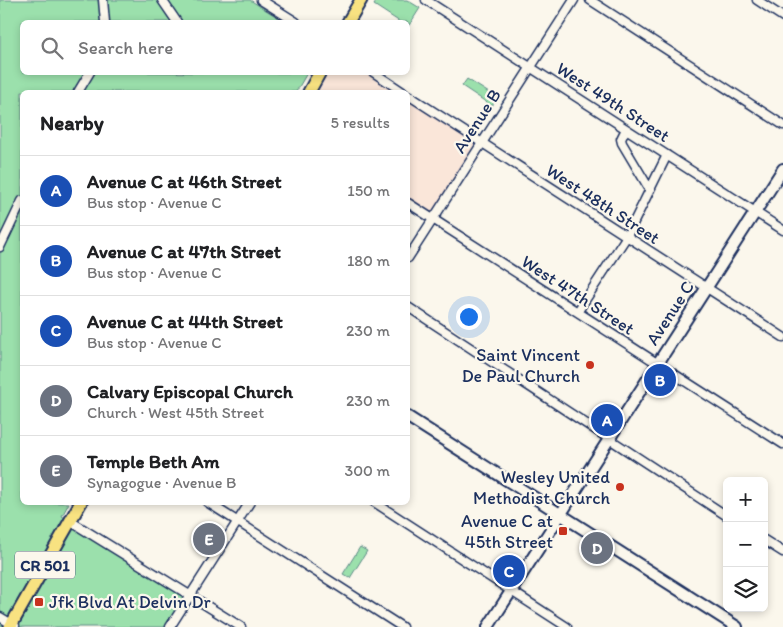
<!DOCTYPE html>
<html lang="en">
<head>
<meta charset="utf-8">
<style>
	body { margin:0; font-family:Itim,sans-serif; background:#f6f6f6; color:#202124 }
	.controls { position:absolute; right:15px; bottom:15px; display:grid; overflow:hidden; border-radius:8px; box-shadow:0 2px 8px #0003 }
	.controls button { width:45px; height:45px; display:grid; place-items:center; padding:0; border:0; border-bottom:1px solid #e0e0e0; background:#fff; color:#202124; font:25px sans-serif }
	.you { position:absolute; left:468px; top:316px; width:18px; height:18px; margin:-12px; border:4px solid #fff; border-radius:50%; background:#1a73e8; box-shadow:0 0 0 8px #1a73e833 }
	.badge { display:grid; place-items:center; width:32px; height:32px; border-radius:50%; background:#7c3aed; color:#fff; font-size:16px; font-weight:700 }
	.pin { position:absolute; translate:-50% -50%; border:2px solid #fff; box-shadow:0 1px 5px #0006 }
	.list { margin:0; padding:0; list-style:none }
	h2 { display:flex; justify-content:space-between; align-items:center; height:65px; margin:0; padding:0 20px; font-size:21px }
	h2 small { font-size:16px; font-weight:400; color:#757577 }
	.list li { display:grid; grid-template-columns:32px 1fr auto; gap:15px; align-items:center; box-sizing:border-box; height:70px; padding:0 20px; border-top:1px solid #e0e0e0 }
	.list b { display:block; font-size:19px; white-space:nowrap }
	.list p { margin:0; font-size:16px; white-space:nowrap; color:#757577 }
	.list em { font-size:16px; font-style:normal; color:#757577 }
	.icon { flex:none; width:28px; height:28px; fill:none; stroke:currentColor; stroke-width:2; stroke-linecap:round; stroke-linejoin:round }
	.map { position:relative; flex:none; width:783px; height:627px; overflow:hidden }
	.search { position:absolute; background:#fff; box-shadow:0 2px 8px #0003; left:20px; top:20px; width:390px; height:55px; display:flex; align-items:center; gap:12px; box-sizing:border-box; padding:0 18px; border-radius:8px; color:#757577; font-size:19px }
	.panel { position:absolute; background:#fff; box-shadow:0 2px 8px #0003; left:20px; top:90px; width:390px; height:415px; border-radius:8px }
	.map>svg:first-child { display:block }
	.built { fill:#fae6d9 }
	.green { fill:#9be0ac; stroke:#5b8885 }
	.lines { fill:none; stroke-linecap:round; stroke-linejoin:round }
	.street-casing { stroke:#1b2f5e; stroke-width:11 }
	.secondary-casing { stroke:#1b2f5e; stroke-width:14 }
	.primary-casing { stroke:#1b2f5e; stroke-width:15 }
	.street { stroke:#fbf7ec; stroke-width:8 }
	.secondary { stroke:#fbf7ec; stroke-width:10 }
	.primary { stroke:#f8e281; stroke-width:11 }
	.poi-dot { fill:#c8321e; stroke:#fbf7ec; stroke-width:2 }
	.labels { text-anchor:middle; stroke-width:4.5; stroke-linejoin:round; paint-order:stroke }
	.shield { fill:#fbf7ec; stroke:#5e6b89; stroke-width:1 }
	.shield-label { font-size:16px; font-weight:bold; fill:#1b2f5e }
	.street-label { font-size:18px; fill:#1b2f5e; stroke:#fbf7ec }
	.poi-label { font-size:18px; fill:#1b2f5e; stroke:#fbf7ec; text-anchor:end }
</style>
</head>
<body>
<div class="map">
<svg width="783" height="627" viewBox="0 0 783 627">
	<rect width="100%" height="100%" fill="#fbf7ec"/>
	<filter id="ink" filterUnits="userSpaceOnUse"><feTurbulence type="fractalNoise" baseFrequency=".02" numOctaves="2"/><feDisplacementMap in="SourceGraphic" scale="10" xChannelSelector="R" yChannelSelector="G"/><feConvolveMatrix kernelMatrix="1 2 1 2 8 2 1 2 1" color-interpolation-filters="sRGB"/></filter>
	<g filter="url(#ink)">
		<path class="built" d="M320,72L373,73L403,92H309Z
			M408,95L481,143L432,219L408,203Z"/>
		<path class="green" d="M0,0H250L285,22H22V72L307,73L296,92H22V502L69,503L62,516L190,597L170,627H0Z
			M377,0H407L420,8L408,27V22H400L374,5Z
			M467,79L497,98L492,106L462,86Z
			M360,547L367,551L350,578L343,574Z"/>
		<g class="lines">
			<defs>
				<path id="street" d="M103,0L105,22
					M162,0L177,22
					M261,0L296,22
					M426,0L783,230
					M590,0L783,125
					M757,0L783,17
					M373,72L403,92
					M78,92L90,72
					M408,95L783,337
					M626,129L621,139L622,143L650,190
					M408,203L783,444
					M0,247L22,201
					M408,258L574,0
					M408,307L727,516
					M578,311L627,236L667,155
					M207,502L402,627
					M374,502L567,627
					M70,521L241,627
					M764,540L783,552
					M0,617L15,626
					M170,627L250,502"/>
				<path id="secondary" d="M408,417L737,627
					M488,627L783,169"/>
				<path id="primary" d="M348,22L361,0
					M309,92L320,72
					M10,627L81,502"/>
			</defs>
			<use href="#street" class="street-casing"/>
			<use href="#secondary" class="secondary-casing"/>
			<use href="#primary" class="primary-casing"/>
			<use href="#street" class="street"/>
			<use href="#secondary" class="secondary"/>
			<use href="#primary" class="primary"/>
		</g>
	</g>
	<g class="poi-dot">
		<circle cx="590" cy="365" r="5"/>
		<circle cx="620" cy="487" r="5"/>
		<rect x="558" y="526" width="10" height="10" rx="2.5"/>
		<rect x="34" y="597" width="10" height="10" rx="2.5"/>
	</g>
	<g class="labels">
		<rect class="shield" x="15" y="551.5" width="60" height="27" rx="4"/>
		<g class="shield-label">
			<text x="45" y="571">CR 501</text>
		</g>
		<g class="street-label">
			<text transform="translate(613 102) rotate(33)" y="6">West 49th Street</text>
			<text transform="translate(477 121) rotate(-57)" y="6">Avenue B</text>
			<text transform="translate(603 204) rotate(33)" y="6">West 48th Street</text>
			<text transform="translate(578 295) rotate(33)" y="6">West 47th Street</text>
			<text transform="translate(670 313) rotate(-57)" y="6">Avenue C</text>
		</g>
		<g class="poi-label">
			<text x="580" y="361">Saint Vincent<tspan x="580" dy="21">De Paul Church</tspan></text>
			<text x="610" y="483">Wesley United<tspan x="610" dy="21">Methodist Church</tspan></text>
			<text x="553" y="527">Avenue C at<tspan x="553" dy="21">45th Street</tspan></text>
			<text x="49" y="608" text-anchor="start">Jfk Blvd At Delvin Dr</text>
		</g>
	</g>
</svg>
<div class="controls">
<button>+</button>
<button>−</button>
<button><svg class="icon" aria-label="layers" viewBox="0 0 24 24"><path d="M12 4l9 5-9 5-9-5zM3 14l9 5 9-5"/></svg></button>
</div>
<div class="you"></div>
<div class="pin badge" style="left:607px;top:420px;background:#1a4fb4">A</div>
<div class="pin badge" style="left:660px;top:380px;background:#1a4fb4">B</div>
<div class="pin badge" style="left:509px;top:571px;background:#1a4fb4">C</div>
<div class="pin badge" style="left:597px;top:548px;background:#6b7280">D</div>
<div class="pin badge" style="left:209px;top:539px;background:#6b7280">E</div>
<div class="search"><svg class="icon" aria-label="search" viewBox="0 0 24 24"><circle cx="10" cy="10" r="6"/><path d="M15 15l6 6"/></svg>Search here</div>
<section class="panel">
<h2>Nearby<small>5 results</small></h2>
<ul class="list">
<li><span class="badge" style="background:#1a4fb4">A</span><div><b>Avenue C at 46th Street</b><p>Bus stop · Avenue C</p></div><em>150 m</em></li>
<li><span class="badge" style="background:#1a4fb4">B</span><div><b>Avenue C at 47th Street</b><p>Bus stop · Avenue C</p></div><em>180 m</em></li>
<li><span class="badge" style="background:#1a4fb4">C</span><div><b>Avenue C at 44th Street</b><p>Bus stop · Avenue C</p></div><em>230 m</em></li>
<li><span class="badge" style="background:#6b7280">D</span><div><b>Calvary Episcopal Church</b><p>Church · West 45th Street</p></div><em>230 m</em></li>
<li><span class="badge" style="background:#6b7280">E</span><div><b>Temple Beth Am</b><p>Synagogue · Avenue B</p></div><em>300 m</em></li>
</ul>
</section>
</div>
</body>
</html>
